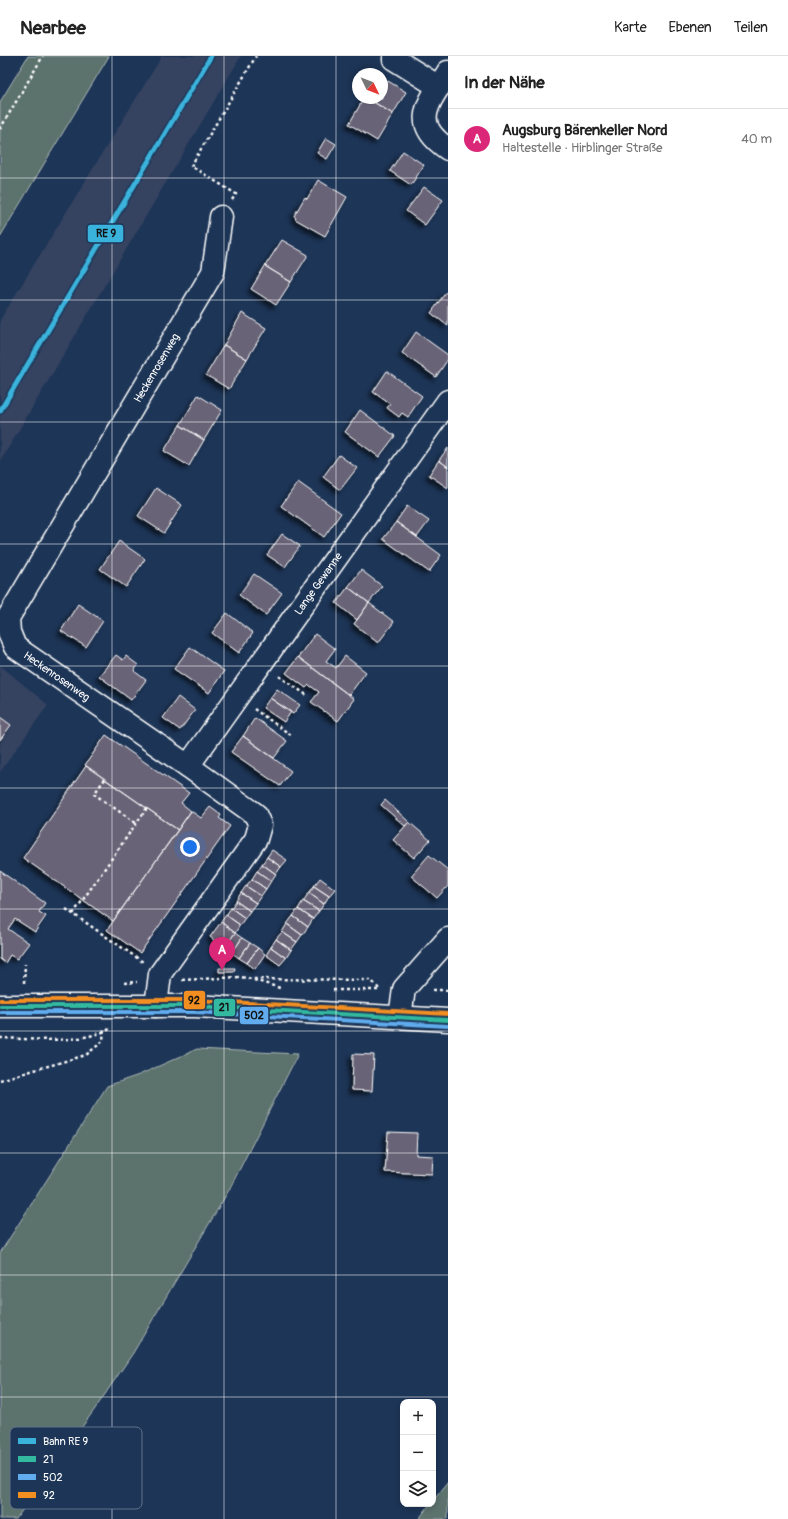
<!DOCTYPE html>
<html lang="de">
<head>
<meta charset="utf-8">
<style>
	body { margin:0; font-family:Pangolin,sans-serif; background:#f2f2f2; color:#222 }
	.controls { position:absolute; right:12px; bottom:12px; display:grid; overflow:hidden; border-radius:8px; box-shadow:0 2px 6px #0003 }
	.controls button { width:36px; height:36px; display:grid; place-items:center; padding:0; border:0; border-bottom:1px solid #e0e0e0; background:#fff; color:#222; font:20px sans-serif }
	.compass { position:absolute; left:352px; top:12px; width:36px; height:36px; border-radius:50%; background:#fff; box-shadow:0 2px 6px #0003; rotate:133deg }
	.you { position:absolute; left:190px; top:791px; width:14px; height:14px; margin:-10px; border:3px solid #fff; border-radius:50%; background:#1a73e8; box-shadow:0 0 0 6px #1a73e833 }
	.badge { display:grid; place-items:center; width:26px; height:26px; border-radius:50%; background:#db2777; color:#fff; font-size:13px; font-weight:700 }
	.pin { position:absolute; translate:-50% -33px; filter:drop-shadow(0 1px 2px #0008) }
	.pin::after { content:''; position:absolute; top:21px; width:14px; height:12px; background:inherit; clip-path:polygon(0 0,100% 0,50% 100%) }
	.list { margin:0; padding:0; list-style:none }
	h2 { display:flex; justify-content:space-between; align-items:center; height:52px; margin:0; padding:0 16px; font-size:17px }
	h2 small { font-size:13px; font-weight:400; color:#767676 }
	.list li { display:grid; grid-template-columns:26px 1fr auto; gap:12px; align-items:center; box-sizing:border-box; height:60px; padding:0 16px; border-top:1px solid #e0e0e0 }
	.list b { display:block; font-size:15px; white-space:nowrap }
	.list p { margin:0; font-size:13px; white-space:nowrap; color:#767676 }
	.list em { font-size:13px; font-style:normal; color:#767676 }
	.icon { flex:none; width:22px; height:22px; fill:none; stroke:currentColor; stroke-width:2; stroke-linecap:round; stroke-linejoin:round }
	.map { position:relative; flex:none; width:448px; height:1463px; overflow:hidden }
	header { display:flex; align-items:center; gap:24px; box-sizing:border-box; height:56px; padding:0 20px; background:#fff; border-bottom:1px solid #e0e0e0 }
	header strong { font-size:19px }
	nav { display:flex; gap:22px; margin-inline-start:auto; font-size:14px }
	main { display:flex }
	aside { flex:1; background:#fff }
	.map>svg:first-child { display:block }
	.built { fill:#344361 }
	.green { fill:#5b726d; stroke:#adb8b6 }
	.building { fill:#696477; stroke:#fff; filter:url(#shadow) }
	.lines { fill:none; stroke-linecap:round; stroke-linejoin:round }
	.minor-casing { stroke:#fff; stroke-width:25 }
	.path { stroke:#fff; stroke-width:2.5; stroke-dasharray:3 3; stroke-linecap:butt }
	.minor { stroke:#1d3557; stroke-width:22 }
	.bus-1-casing { stroke:#1d3557; stroke-width:7 }
	.bus-2-casing { stroke:#1d3557; stroke-width:7 }
	.bus-3-casing { stroke:#1d3557; stroke-width:7 }
	.bus-1 { stroke:#33b99f; stroke-width:4 }
	.bus-2 { stroke:#60acee; stroke-width:4 }
	.bus-3 { stroke:#f38e20; stroke-width:4 }
	.rail-1-casing { stroke:#1d3557; stroke-width:8 }
	.rail-1 { stroke:#3ab3dc; stroke-width:5 }
	.grid { fill:none; stroke:#fff; stroke-width:1; stroke-opacity:0.55 }
	.labels { text-anchor:middle; stroke-width:4; stroke-linejoin:round; paint-order:stroke }
	.street-label { font-size:11px; fill:#fff; stroke:#1d3557 }
	.key { fill:#1d3557; stroke:#617289; stroke-width:1 }
	.key-label { font-size:11px; fill:#fff }
	.line-badge { stroke:#1d3557; stroke-width:1.5 }
	.pale-badge-label { font-size:11px; text-anchor:middle; font-weight:bold; fill:#111 }
</style>
</head>
<body>
<header>
<strong>Nearbee</strong>
<nav><a>Karte</a><a>Ebenen</a><a>Teilen</a></nav>
</header>
<main>
<div class="map">
<svg width="448" height="1463" viewBox="0 0 448 1463">
	<defs>
		<filter id="shadow"><feDropShadow dx="-3.5" dy="3.5" stdDeviation="2" flood-color="#0009"/></filter>
	</defs>
	<rect width="100%" height="100%" fill="#1d3557"/>
	<filter id="ink" filterUnits="userSpaceOnUse"><feTurbulence type="fractalNoise" baseFrequency=".025" numOctaves="2"/><feDisplacementMap in="SourceGraphic" scale="8" xChannelSelector="R" yChannelSelector="G"/><feConvolveMatrix kernelMatrix="1 2 1 2 8 2 1 2 1" color-interpolation-filters="sRGB"/></filter>
	<g filter="url(#ink)">
		<path class="built" d="M162,0H241L0,406V264Z
			M0,609L48,649L0,716Z"/>
		<path class="green" d="M28,0H109L0,181V46Z
			M197,993L298,998L229,1134L133,1297L97,1350L16,1463H0V1197L107,1030L139,1019Z
			M448,1426V1463H419L430,1448H433V1445Z"/>
		<path class="building" d="M388,25L406,36L393,58L367,42H382V35Z
			M364,42H367L393,58L377,85L349,68Z
			M326,82L336,88L327,103L317,97Z
			M403,95L424,109L411,129L390,115Z
			M318,124L347,141L325,180L295,163L296,162L294,160L305,141L307,143Z
			M424,131L443,144L425,169L406,155Z
			M282,184L308,199L291,226L265,210Z
			M265,210L291,226L276,249L251,233Z
			M446,236L448,238V270L431,257Z
			M242,257L266,272L247,303L224,289Z
			M416,276L448,299V303L436,321L402,297Z
			M224,289L247,303L229,333L206,319Z
			M387,315L422,340L408,361L402,357L399,361L387,352L390,348L373,336Z
			M198,339L222,354L204,384L180,369Z
			M360,354L395,380L379,401L345,376Z
			M180,369L204,384L189,410L164,395Z
			M448,392V411L439,404Z
			M339,399L357,412L340,434L323,421Z
			M439,404L448,411V432L429,419Z
			M298,426L341,457L324,481L281,450Z
			M156,432L182,449L164,477L138,460Z
			M407,450L429,465L417,481L396,466Z
			M396,466L441,499L429,516L383,483Z
			M282,478L300,490L285,511L267,499Z
			M119,485L145,503L126,531L100,513Z
			M361,514L382,530L369,547L348,531Z
			M254,518L282,537L266,559L239,539Z
			M348,531L369,547L357,564L336,547Z
			M369,547L394,566L378,587L354,568Z
			M78,548L103,565L86,591L61,575Z
			M227,557L253,577L239,597L212,577Z
			M315,578L335,593L326,605L336,612L345,600L366,616L349,639L298,601Z
			M190,591L224,615L209,637L174,613Z
			M116,599L123,604L126,600L138,609L134,615L146,624L131,644L99,620Z
			M298,601L354,643L338,665L311,646L319,636L309,629L306,632L286,617Z
			M277,633L300,649L293,658L270,642Z
			M178,641L195,654L180,674L163,662Z
			M270,642L291,656L284,666L263,652Z
			M0,661L11,669L0,684Z
			M255,662L287,685L274,702L243,680Z
			M106,679L189,737L181,747L191,755L178,774L85,709Z
			M243,680L291,715L280,730L231,696Z
			M86,710L178,774L113,865L23,802Z
			M385,744L409,766L405,770L381,749Z
			M210,751L221,759L219,762L230,770L140,897L107,874L191,755L201,762Z
			M409,766L430,784L414,802L393,784Z
			M272,794L287,804L281,811L267,801Z
			M429,799L448,814V830L437,842L411,820Z
			M267,801L281,811L276,818L262,808Z
			M262,808L276,818L271,825L257,815Z
			M0,815L45,847L39,856L46,860L35,876L15,863L8,873L29,887L17,903L10,899L5,907L0,903Z
			M257,815L271,825L266,833L252,823Z
			M320,822L335,833L329,840L314,830Z
			M252,823L266,833L261,840L246,830Z
			M246,830L261,840L256,847L241,837Z
			M314,830L329,840L324,848L309,837Z
			M241,837L256,847L250,855L236,845Z
			M309,837L324,848L319,855L303,845Z
			M236,845L250,855L245,862L231,852Z
			M303,845L319,855L313,863L298,853Z
			M231,852L245,862L240,869L226,859Z
			M298,853L313,863L308,871L293,860Z
			M226,859L240,869L235,877L221,866Z
			M293,860L308,871L302,879L287,868Z
			M221,866L235,877L224,892L210,881Z
			M287,868L302,879L297,886L282,876Z
			M282,876L297,886L291,894L276,883Z
			M235,877L242,882L232,897L224,892Z
			M242,882L250,887L239,902L232,897Z
			M276,883L291,894L286,902L271,891Z
			M250,887L258,892L247,907L239,902Z
			M271,891L286,902L280,909L266,899Z
			M258,892L265,898L255,913L247,907Z
			M219,912H235L234,916H219Z
			M353,998L374,999L372,1035L352,1034Z
			M388,1076L417,1077L416,1099L433,1100L432,1118L385,1116Z"/>
		<g class="lines">
			<defs>
				<g id="minor">
					<path d="M394,3L439,31"/>
					<path d="M448,16C429,47 409,67 448,93"/>
					<path id="s1" d="M188,710L448,345"/>
					<path d="M0,950H195L448,964"/>
					<path id="s2" d="M156,950L160,918L256,783L260,769L255,758L188,710L15,591L9,576L8,562L213,216L221,161"/>
					<path d="M400,961L404,933L448,883"/>
				</g>
			</defs>
			<use href="#minor" class="minor-casing"/>
			<path class="path" d="M0,73L43,0
				M232,144L236,138L191,110L256,0
				M279,620L308,640
				M254,653L291,679
				M105,723L94,738L136,767
				M66,853L143,906
				M73,858L147,752
				M182,924L240,921L252,923L371,924L380,934
				M254,924L280,932
				M24,927L25,908
				M124,927L137,926
				M333,934H380
				M433,934H448
				M0,982C36,983 78,989 112,972
				M0,1024L86,999L103,985L104,971"/>
			<use href="#minor" class="minor"/>
			<defs>
				<path id="bus-1" d="M0,950H195L448,964"/>
				<path id="bus-2" d="M0,956H195L448,970"/>
				<path id="bus-3" d="M0,944H195L448,958"/>
			</defs>
			<use href="#bus-1" class="bus-1-casing"/>
			<use href="#bus-2" class="bus-2-casing"/>
			<use href="#bus-3" class="bus-3-casing"/>
			<use href="#bus-1" class="bus-1"/>
			<use href="#bus-2" class="bus-2"/>
			<use href="#bus-3" class="bus-3"/>
			<defs>
				<path id="rail-1" d="M0,355L211,0"/>
			</defs>
			<use href="#rail-1" class="rail-1-casing"/>
			<use href="#rail-1" class="rail-1"/>
		</g>
	</g>
	<path class="grid" d="M112,0V1463M224,0V1463M336,0V1463M0,122H448M0,244H448M0,366H448M0,488H448M0,610H448M0,732H448M0,853H448M0,975H448M0,1097H448M0,1219H448M0,1341H448"/>
	<g class="labels">
		<g class="street-label">
			<text dy="4" stroke="none"><textPath href="#s2" startOffset="838">Heckenrosenweg</textPath></text>
			<text dy="4" stroke="none"><textPath href="#s1" startOffset="224">Lange Gewanne</textPath></text>
			<text transform="translate(57 620) rotate(35)" y="4">Heckenrosenweg</text>
		</g>
	</g>
	<rect x="10" y="1371" width="132" height="82" rx="6" class="key"/>
	<rect x="18" y="1382" width="18" height="6" fill="#3ab3dc"/>
	<rect x="18" y="1400" width="18" height="6" fill="#33b99f"/>
	<rect x="18" y="1418" width="18" height="6" fill="#60acee"/>
	<rect x="18" y="1436" width="18" height="6" fill="#f38e20"/>
	<g class="key-label">
		<text x="43" y="1389">Bahn RE 9</text>
		<text x="43" y="1407">21</text>
		<text x="43" y="1425">502</text>
		<text x="43" y="1443">92</text>
	</g>
	<g class="line-badge">
		<rect x="87" y="168" width="37" height="19" rx="4" fill="#3ab3dc"/>
		<rect x="183" y="934" width="23" height="20" rx="4" fill="#f38e20"/>
		<rect x="213" y="942" width="23" height="19" rx="4" fill="#33b99f"/>
		<rect x="239" y="950" width="30" height="19" rx="4" fill="#60acee"/>
	</g>
	<g class="pale-badge-label">
		<text x="106" y="181">RE 9</text>
		<text x="194" y="948">92</text>
		<text x="224" y="955">21</text>
		<text x="254" y="963">502</text>
	</g>
</svg>
<div class="controls">
<button>+</button>
<button>−</button>
<button><svg class="icon" aria-label="layers" viewBox="0 0 24 24"><path d="M12 4l9 5-9 5-9-5zM3 14l9 5 9-5"/></svg></button>
</div>
<svg class="compass" viewBox="-18 -18 36 36"><path d="M0-13l5 13h-10z" fill="#e53935"/><path d="M0 13l5-13h-10z" fill="#767676"/></svg>
<div class="you"></div>
<div class="pin badge" style="left:222px;top:914px">A</div>
</div>
<aside>
<h2>In der Nähe<small></small></h2>
<ul class="list">
<li><span class="badge">A</span><div><b>Augsburg Bärenkeller Nord</b><p>Haltestelle · Hirblinger Straße</p></div><em>40 m</em></li>
</ul>
</aside>
</main>
</body>
</html>
